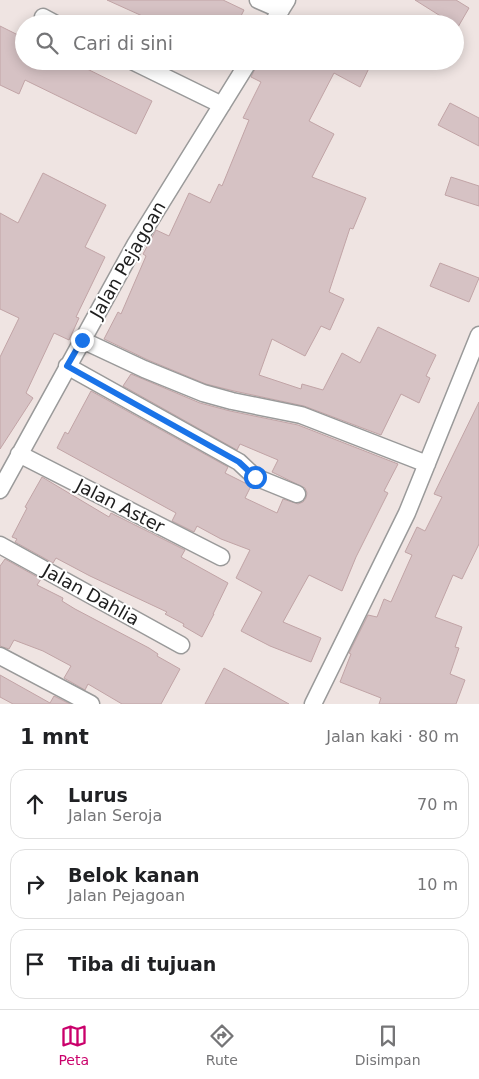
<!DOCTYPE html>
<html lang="id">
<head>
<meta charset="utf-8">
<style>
	body { margin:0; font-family:"DejaVu Sans",sans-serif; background:#f6f6f6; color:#202124 }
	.stop { position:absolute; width:15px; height:15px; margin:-11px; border:4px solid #1a73e8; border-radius:50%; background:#fff }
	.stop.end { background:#1a73e8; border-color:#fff; box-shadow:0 1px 5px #0008 }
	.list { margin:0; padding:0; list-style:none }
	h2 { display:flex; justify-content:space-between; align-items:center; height:65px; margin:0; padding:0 20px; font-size:21px }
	h2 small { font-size:16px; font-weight:400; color:#757577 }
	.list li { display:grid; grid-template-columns:32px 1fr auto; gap:15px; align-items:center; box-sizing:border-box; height:70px; margin:0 10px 10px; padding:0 10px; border:1px solid #e0e0e0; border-radius:15px }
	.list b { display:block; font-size:19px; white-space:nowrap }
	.list p { margin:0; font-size:16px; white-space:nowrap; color:#757577 }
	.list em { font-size:16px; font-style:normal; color:#757577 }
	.icon { flex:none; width:28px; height:28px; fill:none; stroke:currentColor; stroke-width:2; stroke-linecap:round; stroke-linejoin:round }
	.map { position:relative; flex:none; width:479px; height:704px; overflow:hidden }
	.search { position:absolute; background:#fff; box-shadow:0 2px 12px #0003; left:15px; right:15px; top:15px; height:55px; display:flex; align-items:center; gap:12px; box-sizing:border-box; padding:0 18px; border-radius:28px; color:#757577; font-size:19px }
	.sheet { height:305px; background:#fff }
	nav { display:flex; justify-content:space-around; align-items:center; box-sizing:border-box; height:70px; border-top:1px solid #e0e0e0; background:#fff; font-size:14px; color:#757577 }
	nav a { display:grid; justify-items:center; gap:2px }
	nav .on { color:#ca006b }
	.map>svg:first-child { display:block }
	.building { fill:#d6c2c4; stroke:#c1a4a6 }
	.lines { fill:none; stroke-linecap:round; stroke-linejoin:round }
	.street-casing { stroke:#9a9a9a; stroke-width:19 }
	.street { stroke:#fff; stroke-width:16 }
	.route { stroke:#1a73e8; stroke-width:6 }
	.labels { text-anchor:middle; stroke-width:4; stroke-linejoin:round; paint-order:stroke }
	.street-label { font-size:18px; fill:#1d1d1d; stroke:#fff }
</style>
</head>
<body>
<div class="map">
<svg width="479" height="704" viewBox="0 0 479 704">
	<rect width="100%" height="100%" fill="#efe4e2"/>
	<path class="building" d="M107,0H223L244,10L237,24H160Z
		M415,0H456L469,8L458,27Z
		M0,26L24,38V61H71L152,101L136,134L25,80L19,94L0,85Z
		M259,61H361L370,66L360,87L334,73L309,121L334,134L312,177L366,198L353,229L350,228L329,292L344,299L330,330L321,326L305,356L272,339L259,375L301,389L302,384L323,390L342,353L360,363L378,327L436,355L426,376L430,378L419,403L401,394L381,435L304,406L234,391L206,384L148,360L104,339L118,312L121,314L146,256L143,254L156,230L169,236L189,193L210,203L219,184L222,186L249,120L243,118L261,82L251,77Z
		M450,103L479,118V146L438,125Z
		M43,173L106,205L85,247L105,257L76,317L79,318L69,340L54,333L26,393L33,398L0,449V357L19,318L0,309V213L18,223Z
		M451,177L479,186V206L445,195Z
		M440,263L479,278L469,302L430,286Z
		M131,374L200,403L230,411L298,425L398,464L384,491L388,493L356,557L342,591L309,575L283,622L321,638L311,662L270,646L241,631L262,592L236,578L250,550L221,539L197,526L194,532L172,521L176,513L57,448L65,432L68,434L91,391L228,467L225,473L251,486L245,498L277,513L283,499L298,504L303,502L306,498L307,493L305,488L272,472L278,460L240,444L237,450L123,386Z
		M479,402V544L462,579L453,575L435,617L462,627L455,647L459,648L450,674L465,680L456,704H379L381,698L340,682L351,654L349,653L368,615L377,617L384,599L391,602L412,555L405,552L417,527L425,531L442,497L434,494Z
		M42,477L109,517L111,513L185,550L181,557L228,583L213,614H214L202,637L183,626L184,624L165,614L167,612L90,576L56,558L53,563L15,542L17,539L12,537L27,508L25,507Z
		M5,559L41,579L37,585L63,598L62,601L75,609L149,648L158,654L157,656L180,669L161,704H122L88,684L85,690L64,678L71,666L43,651L14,640L9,649L0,646V566Z
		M224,668L289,704H205Z
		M0,675L50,703L54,696L70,704H13L0,697Z"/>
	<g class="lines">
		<defs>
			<path id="street" d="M258,0L281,10
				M43,17L56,24
				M272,24L287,0
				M132,61L222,105
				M82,340L144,369L203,393L232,401L301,415L427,464
				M67,366L239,462L255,477L297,494
				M19,454L221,557
				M0,490L135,245L249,61
				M0,545L181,645
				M0,656L91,704
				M313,704L407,513L479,335"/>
		</defs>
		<use href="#street" class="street-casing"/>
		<use href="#street" class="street"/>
	</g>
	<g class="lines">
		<path class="route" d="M82,340L67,366L239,462L255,477"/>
	</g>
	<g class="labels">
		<g class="street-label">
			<text transform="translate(128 260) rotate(-60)" y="6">Jalan Pejagoan</text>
			<text transform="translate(120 506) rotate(27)" y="6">Jalan Aster</text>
			<text transform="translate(91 595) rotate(29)" y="6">Jalan Dahlia</text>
		</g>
	</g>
</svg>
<div class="stop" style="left:255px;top:477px"></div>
<div class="stop end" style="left:82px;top:340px"></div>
<div class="search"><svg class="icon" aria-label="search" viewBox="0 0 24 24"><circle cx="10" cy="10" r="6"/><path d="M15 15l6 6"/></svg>Cari di sini</div>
</div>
<section class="sheet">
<h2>1 mnt<small>Jalan kaki · 80 m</small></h2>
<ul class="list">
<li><svg class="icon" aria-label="ahead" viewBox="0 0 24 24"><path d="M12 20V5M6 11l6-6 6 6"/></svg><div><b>Lurus</b><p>Jalan Seroja</p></div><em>70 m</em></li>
<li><svg class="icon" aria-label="right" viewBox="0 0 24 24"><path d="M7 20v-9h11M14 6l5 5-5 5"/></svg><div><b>Belok kanan</b><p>Jalan Pejagoan</p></div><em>10 m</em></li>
<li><svg class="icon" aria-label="arrive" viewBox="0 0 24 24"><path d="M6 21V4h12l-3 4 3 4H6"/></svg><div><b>Tiba di tujuan</b></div></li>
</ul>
</section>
<nav>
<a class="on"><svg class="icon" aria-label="map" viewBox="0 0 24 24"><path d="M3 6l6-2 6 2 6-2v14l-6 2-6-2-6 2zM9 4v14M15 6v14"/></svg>Peta</a>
<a><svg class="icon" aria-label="directions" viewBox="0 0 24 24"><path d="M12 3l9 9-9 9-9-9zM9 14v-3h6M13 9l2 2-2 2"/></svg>Rute</a>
<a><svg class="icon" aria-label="saved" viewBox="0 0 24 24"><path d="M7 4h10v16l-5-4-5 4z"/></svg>Disimpan</a>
</nav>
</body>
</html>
